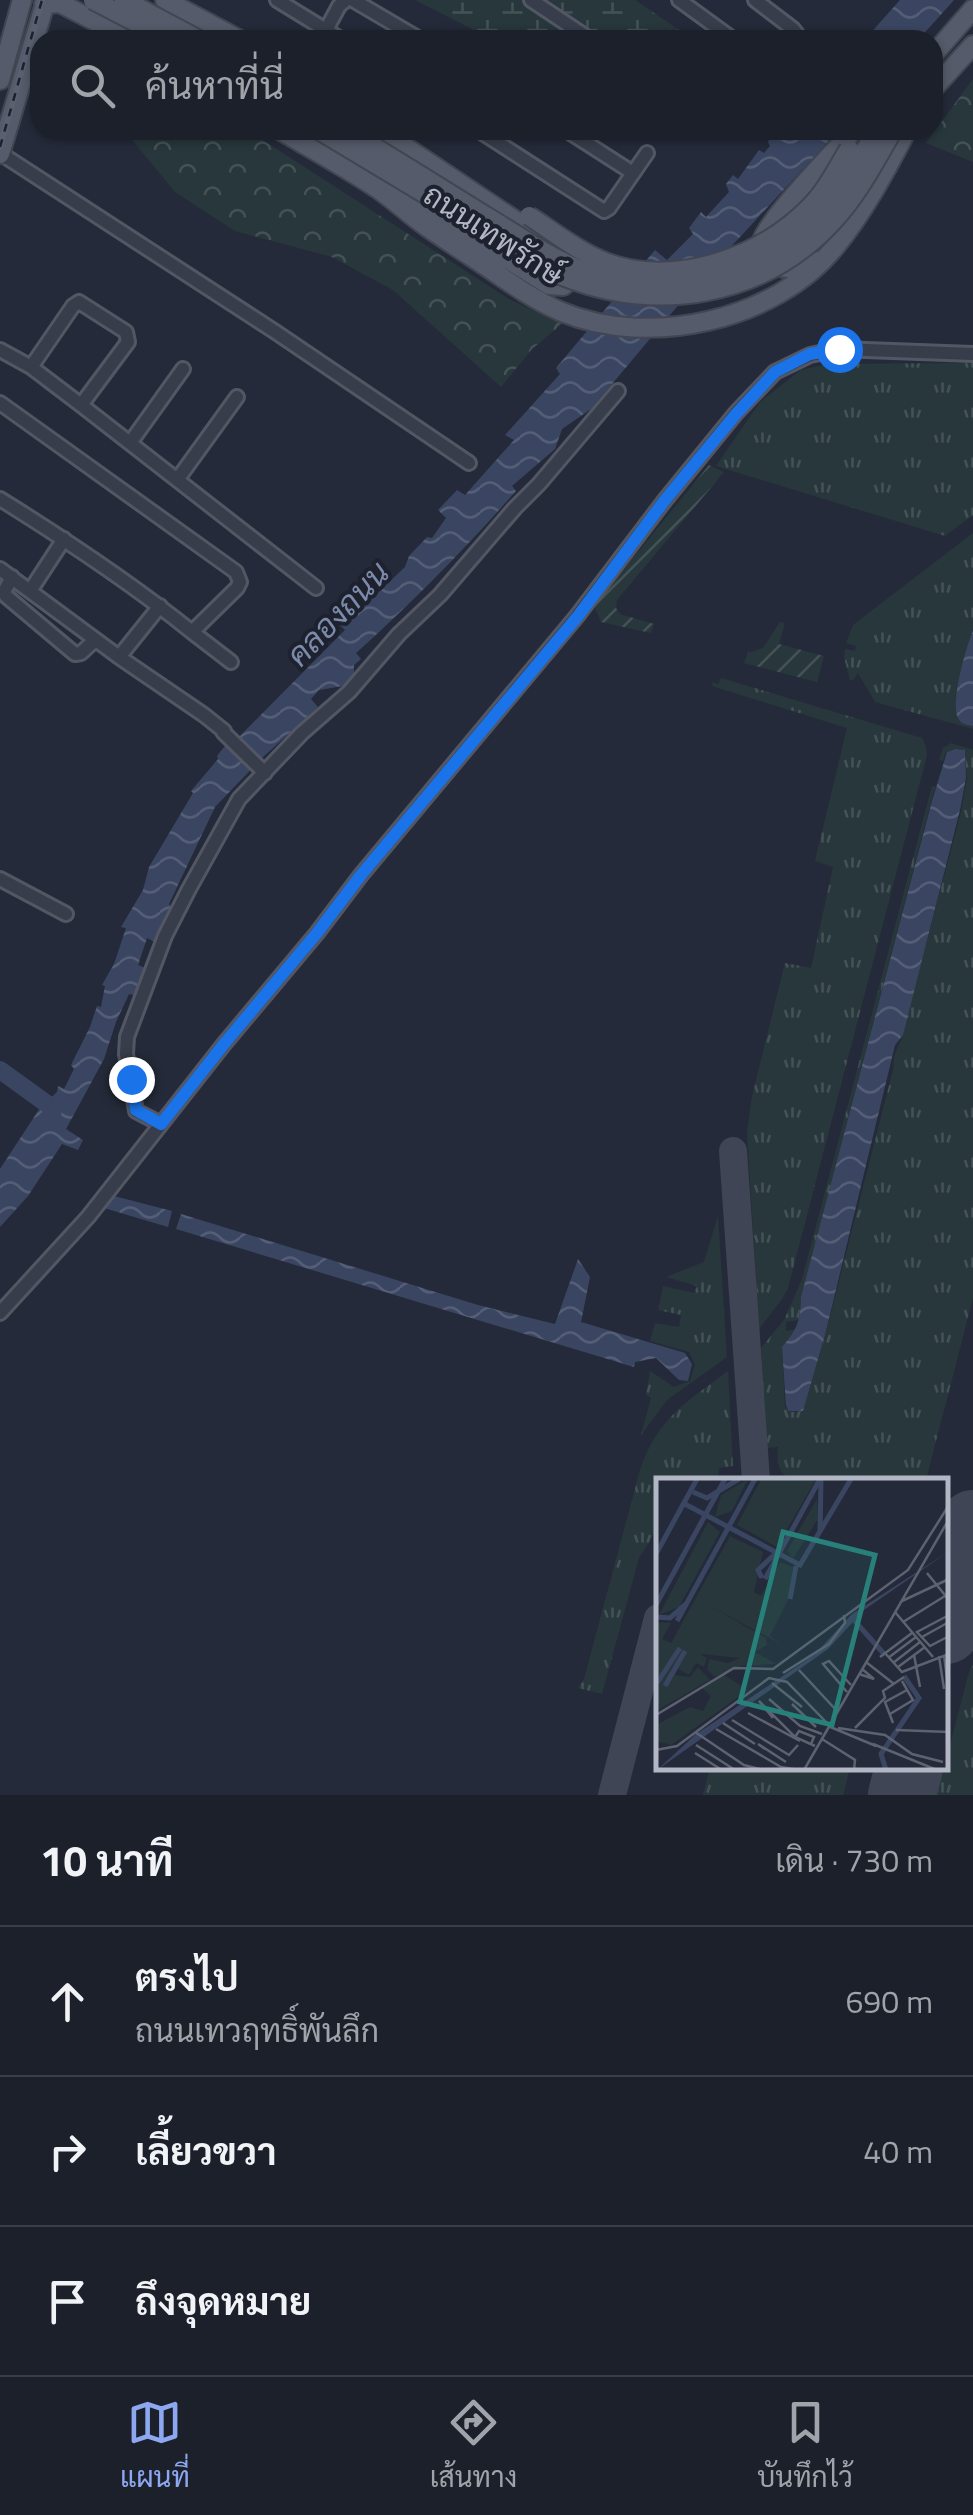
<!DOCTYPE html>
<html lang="th">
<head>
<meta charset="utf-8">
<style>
	body { margin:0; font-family:"Titillium Web",Sarabun,sans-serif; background:#282d37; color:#f1f3f6 }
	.stop { position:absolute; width:30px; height:30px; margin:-22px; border:8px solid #1a73e8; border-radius:50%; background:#fff }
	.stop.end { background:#1a73e8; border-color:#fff; box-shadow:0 2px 10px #0008 }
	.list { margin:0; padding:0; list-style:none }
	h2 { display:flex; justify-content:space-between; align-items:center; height:130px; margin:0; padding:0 40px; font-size:42px }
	h2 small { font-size:32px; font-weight:400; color:#a0a3a9 }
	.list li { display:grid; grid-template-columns:65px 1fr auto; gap:30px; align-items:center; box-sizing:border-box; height:150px; padding:0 40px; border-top:2px solid #393e47 }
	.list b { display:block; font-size:38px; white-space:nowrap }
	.list p { margin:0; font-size:32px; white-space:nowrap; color:#a0a3a9 }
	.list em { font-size:32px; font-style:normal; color:#a0a3a9 }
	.icon { flex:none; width:55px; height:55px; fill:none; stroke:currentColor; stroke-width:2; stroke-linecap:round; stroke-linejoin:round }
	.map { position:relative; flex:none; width:973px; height:1795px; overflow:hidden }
	.search { position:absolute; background:#1b202b; box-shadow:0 2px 8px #0004; left:30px; right:30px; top:30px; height:110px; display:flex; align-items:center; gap:25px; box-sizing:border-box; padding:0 35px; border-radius:30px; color:#a0a3a9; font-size:38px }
	.sheet { height:580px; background:#1b202b }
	nav { display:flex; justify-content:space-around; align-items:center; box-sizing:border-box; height:140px; border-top:2px solid #393e47; background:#1b202b; font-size:28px; color:#a0a3a9 }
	nav a { display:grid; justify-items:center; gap:5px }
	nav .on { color:#8da7f0 }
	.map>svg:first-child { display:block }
	.grass { fill:url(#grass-tufts) }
	.forest { fill:url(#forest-crowns) }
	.wetland { fill:url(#wetland-marsh) }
	.garden { fill:url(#garden-furrows) }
	.water { fill:url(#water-waves) }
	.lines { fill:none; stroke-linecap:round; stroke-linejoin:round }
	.river { stroke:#3a4661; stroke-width:18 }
	.taxiway { stroke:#3f4554; stroke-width:28 }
	.runway { stroke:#3f4554; stroke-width:68 }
	.minor-casing { stroke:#535764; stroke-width:18 }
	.major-casing { stroke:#414652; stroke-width:22 }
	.minor { stroke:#373d4a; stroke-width:12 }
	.major { stroke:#555b6a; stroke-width:18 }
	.rail-casing { stroke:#5a6070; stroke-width:6 }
	.rail { stroke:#1d222e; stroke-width:2.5; stroke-dasharray:8; stroke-linecap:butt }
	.major-bridge-casing { stroke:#414652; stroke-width:22; stroke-linecap:butt }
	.major-bridge { stroke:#555b6a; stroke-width:18 }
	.route { stroke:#1a73e8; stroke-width:12 }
	.labels { text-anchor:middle; stroke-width:8; stroke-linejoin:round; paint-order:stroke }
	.street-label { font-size:30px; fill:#b3b7c5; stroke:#1d222e }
	.water-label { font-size:32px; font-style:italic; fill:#7c8bab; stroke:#1d222e }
	.inset-river { fill:none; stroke:#3a4661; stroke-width:5 }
	.inset-road { fill:none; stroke:#5d6271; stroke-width:2.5 }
	.view { fill:#28807b; fill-opacity:0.15; stroke:#28807b; stroke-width:5 }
	.inset-edge { fill:none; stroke:#b3b7c5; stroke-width:5 }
</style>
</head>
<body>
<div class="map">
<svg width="973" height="1795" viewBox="0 0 973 1795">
	<defs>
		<pattern id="grass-tufts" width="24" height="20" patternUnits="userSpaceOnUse" patternTransform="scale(2.5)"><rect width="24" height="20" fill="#27373b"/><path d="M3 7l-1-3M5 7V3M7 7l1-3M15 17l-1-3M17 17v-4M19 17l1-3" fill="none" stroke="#445256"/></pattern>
		<pattern id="forest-crowns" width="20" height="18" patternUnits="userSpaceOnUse" patternTransform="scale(2.5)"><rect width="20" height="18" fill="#27373b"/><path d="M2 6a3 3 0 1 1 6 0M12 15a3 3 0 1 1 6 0" fill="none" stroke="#445256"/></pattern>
		<pattern id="wetland-marsh" width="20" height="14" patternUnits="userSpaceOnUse" patternTransform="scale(2.5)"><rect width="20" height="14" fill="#27373b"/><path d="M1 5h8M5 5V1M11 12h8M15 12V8" fill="none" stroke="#445256"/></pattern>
		<pattern id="garden-furrows" width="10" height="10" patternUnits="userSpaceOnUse" patternTransform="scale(2.5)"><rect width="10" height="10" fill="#27373b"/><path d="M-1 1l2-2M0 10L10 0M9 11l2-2" fill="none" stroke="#445256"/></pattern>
		<pattern id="water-waves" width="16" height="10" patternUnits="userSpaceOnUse" patternTransform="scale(2.5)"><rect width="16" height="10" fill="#3a4661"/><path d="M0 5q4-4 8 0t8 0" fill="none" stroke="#545e76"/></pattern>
	</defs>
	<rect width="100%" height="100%" fill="#242a39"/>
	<path class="grass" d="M973,363V515L945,536L716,466L760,402L801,370L828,364Z
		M973,533V729L875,702L858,673L853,680H850L844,657L845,649L855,651L856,646L846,643L853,625Z
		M721,678L922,738L925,744L927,755L788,1288L782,1299L759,1329L747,1132L752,1096L785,963L811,968L833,867L815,861L847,728L712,686L713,682L718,684Z
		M951,743L973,750V1298L926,1480H795C777,1475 777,1464 778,1447L767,1448L761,1348L784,1320L802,1279L932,786L935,787L801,1298L799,1320L786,1322V1331L796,1329L782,1347L785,1407L791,1412L803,1411L825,1336L894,1066C892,1050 904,1042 904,1028L961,812L967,779L965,750L954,749L946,752L943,761L939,760L943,748Z
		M718,1216L727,1357L667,1400L641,1435L651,1398L646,1395L650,1371L674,1387L690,1381L695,1365L689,1352L650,1341L655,1323L679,1327L681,1315L658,1310L663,1286L694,1293L697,1286L666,1277L704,1262Z
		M728,1371L733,1466L719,1468L717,1480H658V1528L639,1558L602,1694L578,1688L584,1679L640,1470C657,1419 686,1402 728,1371Z
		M973,1665V1795H937L969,1672Z
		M710,1768H850L843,1795H703Z"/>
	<path class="forest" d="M973,79V162L926,143Z
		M131,130H247L509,299L562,324L532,349L501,387L393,290L332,257L235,231L175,192L129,136Z"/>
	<path class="wetland" d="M415,0H635L694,40H494Z"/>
	<path class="garden" d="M709,465L724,472L617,600L616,608L620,614L654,624L651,633L601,622L595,608L598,601Z
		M780,622L785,623L779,644L824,656L817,682L744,663L748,653L763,648Z"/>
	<path class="water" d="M900,0H954L918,40H856L861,34L868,36Z
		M775,130H839L691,290L591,409L562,429L555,449L512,486L516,491C466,548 413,602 356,653L361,659L354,665V675L343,686L319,690L311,699L318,707L263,757L215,807L169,904L173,909L155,942L147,938L138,965L148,969L137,996L129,994L116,1022L104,1059L66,1129L83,1140L78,1150L62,1144L28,1196L0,1227V1169L40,1108L57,1092L58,1086L64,1089L74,1069L71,1065L90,1027L97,1006L101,1007L105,986L102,985L114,964L126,928L121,927L143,890L149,867L193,793L191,791L218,759L217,756L228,742L232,744L345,630L335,620L351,602L360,610L405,567L409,556L427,537L432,538L446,518L438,510L457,490L465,495L514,440L505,435L560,374L556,368L655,250L667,260L693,234L689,228L701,212L706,217L729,192L726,184L733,175L738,179L759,150L764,153L770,146L768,142Z
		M973,631V725L972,726C966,724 962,725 958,718C950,704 966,646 973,631Z
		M955,749L965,750L966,778L960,810L903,1035L895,1045L825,1335L803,1411H789L786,1406L782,1347C798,1328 800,1322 801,1297L932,801L947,752Z
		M114,1196L172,1211L168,1227L104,1208Z
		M181,1214L478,1305L555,1324L578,1259L590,1277L581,1322L685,1353L692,1364L688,1381L679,1380L656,1358L635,1362L634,1367L176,1229Z"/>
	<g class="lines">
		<path class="river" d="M0,1070L54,1109"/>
		<path class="taxiway" d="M733,1151L756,1480
			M946,1549L973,1556
			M612,1795L658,1618"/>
		<path class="runway" d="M946,1630L973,1524
			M902,1795L909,1768"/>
		<defs>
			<path id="minor" d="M277,0L342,40
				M353,0L421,40
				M531,0L591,40
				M679,0L734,40
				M755,0L793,29L797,34V40
				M326,30L339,6L346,0
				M478,130L604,211L609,208L647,153
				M566,130L633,173
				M0,153L274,331L469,463
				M0,350L31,367L81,405L316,588
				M31,367L73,306L79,302L126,332L128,342L81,405
				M0,403L236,572L240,582L237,588L192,632C131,583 66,540 0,499
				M130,443L183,369
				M177,480L237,397
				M0,569L119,657L160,606
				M12,577L4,592L6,596L75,654L81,653L95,640
				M30,591L64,539
				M192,632L231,662
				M119,657L204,715L224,731
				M223,732L265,773
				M0,879L66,914
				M161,1124L136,1111L126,1054L127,1037L165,936L189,889L239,799L302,733L349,692L399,634L440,595L515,508L539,484L618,391
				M0,1313L88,1217L224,1044L317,933L361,875L577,616L665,500L736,413L775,372L810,355L839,349L973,354"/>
			<path id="major" d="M165,0L240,40
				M44,4L60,3L131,40
				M184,31L215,40
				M933,55L973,9
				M0,80L22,0
				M933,89L973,45
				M280,130C313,150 347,168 378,189C395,201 410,215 427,227C447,241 469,255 490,269C513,285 536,301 562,312C649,348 775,321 835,247C864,212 886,170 907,130
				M380,130L567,255L574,265L573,277L563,286L549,285L383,181
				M0,154L46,0
				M816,261C802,267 785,273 771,262C765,258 761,248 762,241C764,224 838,147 854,130"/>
		</defs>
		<use href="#minor" class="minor-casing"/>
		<use href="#major" class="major-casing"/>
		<use href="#minor" class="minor"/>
		<use href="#major" class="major"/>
		<defs>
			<path id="rail" d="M0,147L42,0"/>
		</defs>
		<use href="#rail" class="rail-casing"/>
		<use href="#rail" class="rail"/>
		<defs>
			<path id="major-bridge" d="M93,0L170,40
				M124,0L199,40
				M319,130L560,275C655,314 763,298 834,220C858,194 875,161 893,130
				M346,130C394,159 442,189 489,218C527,241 568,271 612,280C687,296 779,267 827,207C847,183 862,156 877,130
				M529,216C557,234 585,257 617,266C683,284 762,256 810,207C826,191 837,169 849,149"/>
		</defs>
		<use href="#major-bridge" class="major-bridge-casing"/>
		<use href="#major-bridge" class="major-bridge"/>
	</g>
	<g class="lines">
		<path class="route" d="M131,1079L136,1110L161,1124L224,1044L317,933L361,875L578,616L665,500L736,414L775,372L810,354L839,349"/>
	</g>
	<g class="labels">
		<g class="street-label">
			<text transform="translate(493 235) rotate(33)" y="10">ถนนเทพรักษ์</text>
		</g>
		<g class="water-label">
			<text transform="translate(338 614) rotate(-46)" y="11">คลองถนน</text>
		</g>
	</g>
	<g transform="translate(656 1478)">
		<rect width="292" height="292" fill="#242a39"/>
		<path d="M92,1L76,33L59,39L65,17ZM105,1H160L121,69L81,47ZM161,21L162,41L137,81L131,73ZM52,44L64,54L23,129L3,137ZM74,58L107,74L98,114L105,118L124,84L137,89L132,122L114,158L125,166L54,128L110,160L111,167L99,174L120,186L85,188L59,199L51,192L53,181L72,185L84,180L44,176L51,180L48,189L40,185L33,197L22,191L19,197L34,199L42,189L54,202L0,233V144L15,145L6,161L15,165Z" fill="#27373b"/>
		<path d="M68,197L92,212L15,267L0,263V247L34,229L47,233L55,218L46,210Z" fill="#27373b"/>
		<path d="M292,74L208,132L172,171L1,292L39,257L158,177L196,136Z" fill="#3a4661"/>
		<path class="inset-river" d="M37,14L51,20L83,1M27,25L144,87L195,1M164,54L165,1M0,76L41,1M106,100L102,92L119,76M109,101L164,1M134,121L140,88M0,127L69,1M0,139L14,140L30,126M197,141L229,177M21,143L99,1M1,205L24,170M9,208L29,173M230,292L225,276L263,220L248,198"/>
		<path class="inset-road" d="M271,95L293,122M246,123L293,101M239,134L277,179M293,137L261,154L274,168L293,158M247,144L289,118M266,159L293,144M228,174L246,194L293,176M258,177L264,209M288,177L292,209M283,178L288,211M224,179L256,155M232,180L260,159M210,184L238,206M237,185L264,164M242,189L269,169M143,192L180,232M127,195L173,166L189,145L188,137M203,196L218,201L206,191M116,205L146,229M191,214L167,186L173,183L195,207M113,221L144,248L166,256M136,226L160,249M92,235L144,263M234,236L257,222L246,203M0,237L78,190L117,191L252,92L293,27M117,240L103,223L139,259L159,268M76,242L133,277L142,267M67,245L99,266M237,245L229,224L251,212M172,248L220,268M182,250L229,257L256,276L287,284M199,250L229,220L227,213L248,199M60,251L125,289L143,292M240,252L293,254M39,254L88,287L107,292M139,259L143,253L158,259L155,266M166,261L199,282L198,292M217,266L281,292M40,267L79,292M109,271L102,266L130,284M0,272L21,268L113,200L131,204L172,246M39,275L66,292M148,292L293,41"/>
		<path class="view" d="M127,54L219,77L176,247L84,224Z"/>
		<rect width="292" height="292" class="inset-edge"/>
	</g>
</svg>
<div class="stop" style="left:839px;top:349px"></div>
<div class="stop end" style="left:131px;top:1079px"></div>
<div class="search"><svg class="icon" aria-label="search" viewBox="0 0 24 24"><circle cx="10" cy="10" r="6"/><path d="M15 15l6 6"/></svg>ค้นหาที่นี่</div>
</div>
<section class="sheet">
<h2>10 นาที<small>เดิน · 730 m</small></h2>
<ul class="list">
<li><svg class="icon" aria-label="ahead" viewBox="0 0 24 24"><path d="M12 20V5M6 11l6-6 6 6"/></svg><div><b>ตรงไป</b><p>ถนนเทวฤทธิ์พันลึก</p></div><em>690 m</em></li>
<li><svg class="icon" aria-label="right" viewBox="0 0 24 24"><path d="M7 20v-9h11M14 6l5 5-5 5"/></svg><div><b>เลี้ยวขวา</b></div><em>40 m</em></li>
<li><svg class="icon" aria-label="arrive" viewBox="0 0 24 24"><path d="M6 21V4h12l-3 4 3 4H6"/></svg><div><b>ถึงจุดหมาย</b></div></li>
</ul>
</section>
<nav>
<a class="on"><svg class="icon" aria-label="map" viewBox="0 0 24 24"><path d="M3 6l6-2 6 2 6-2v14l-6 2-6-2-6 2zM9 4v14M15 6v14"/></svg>แผนที่</a>
<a><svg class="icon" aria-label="directions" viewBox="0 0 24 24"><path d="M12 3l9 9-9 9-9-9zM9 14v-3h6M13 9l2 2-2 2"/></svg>เส้นทาง</a>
<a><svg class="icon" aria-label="saved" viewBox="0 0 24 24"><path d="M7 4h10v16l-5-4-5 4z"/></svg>บันทึกไว้</a>
</nav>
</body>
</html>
